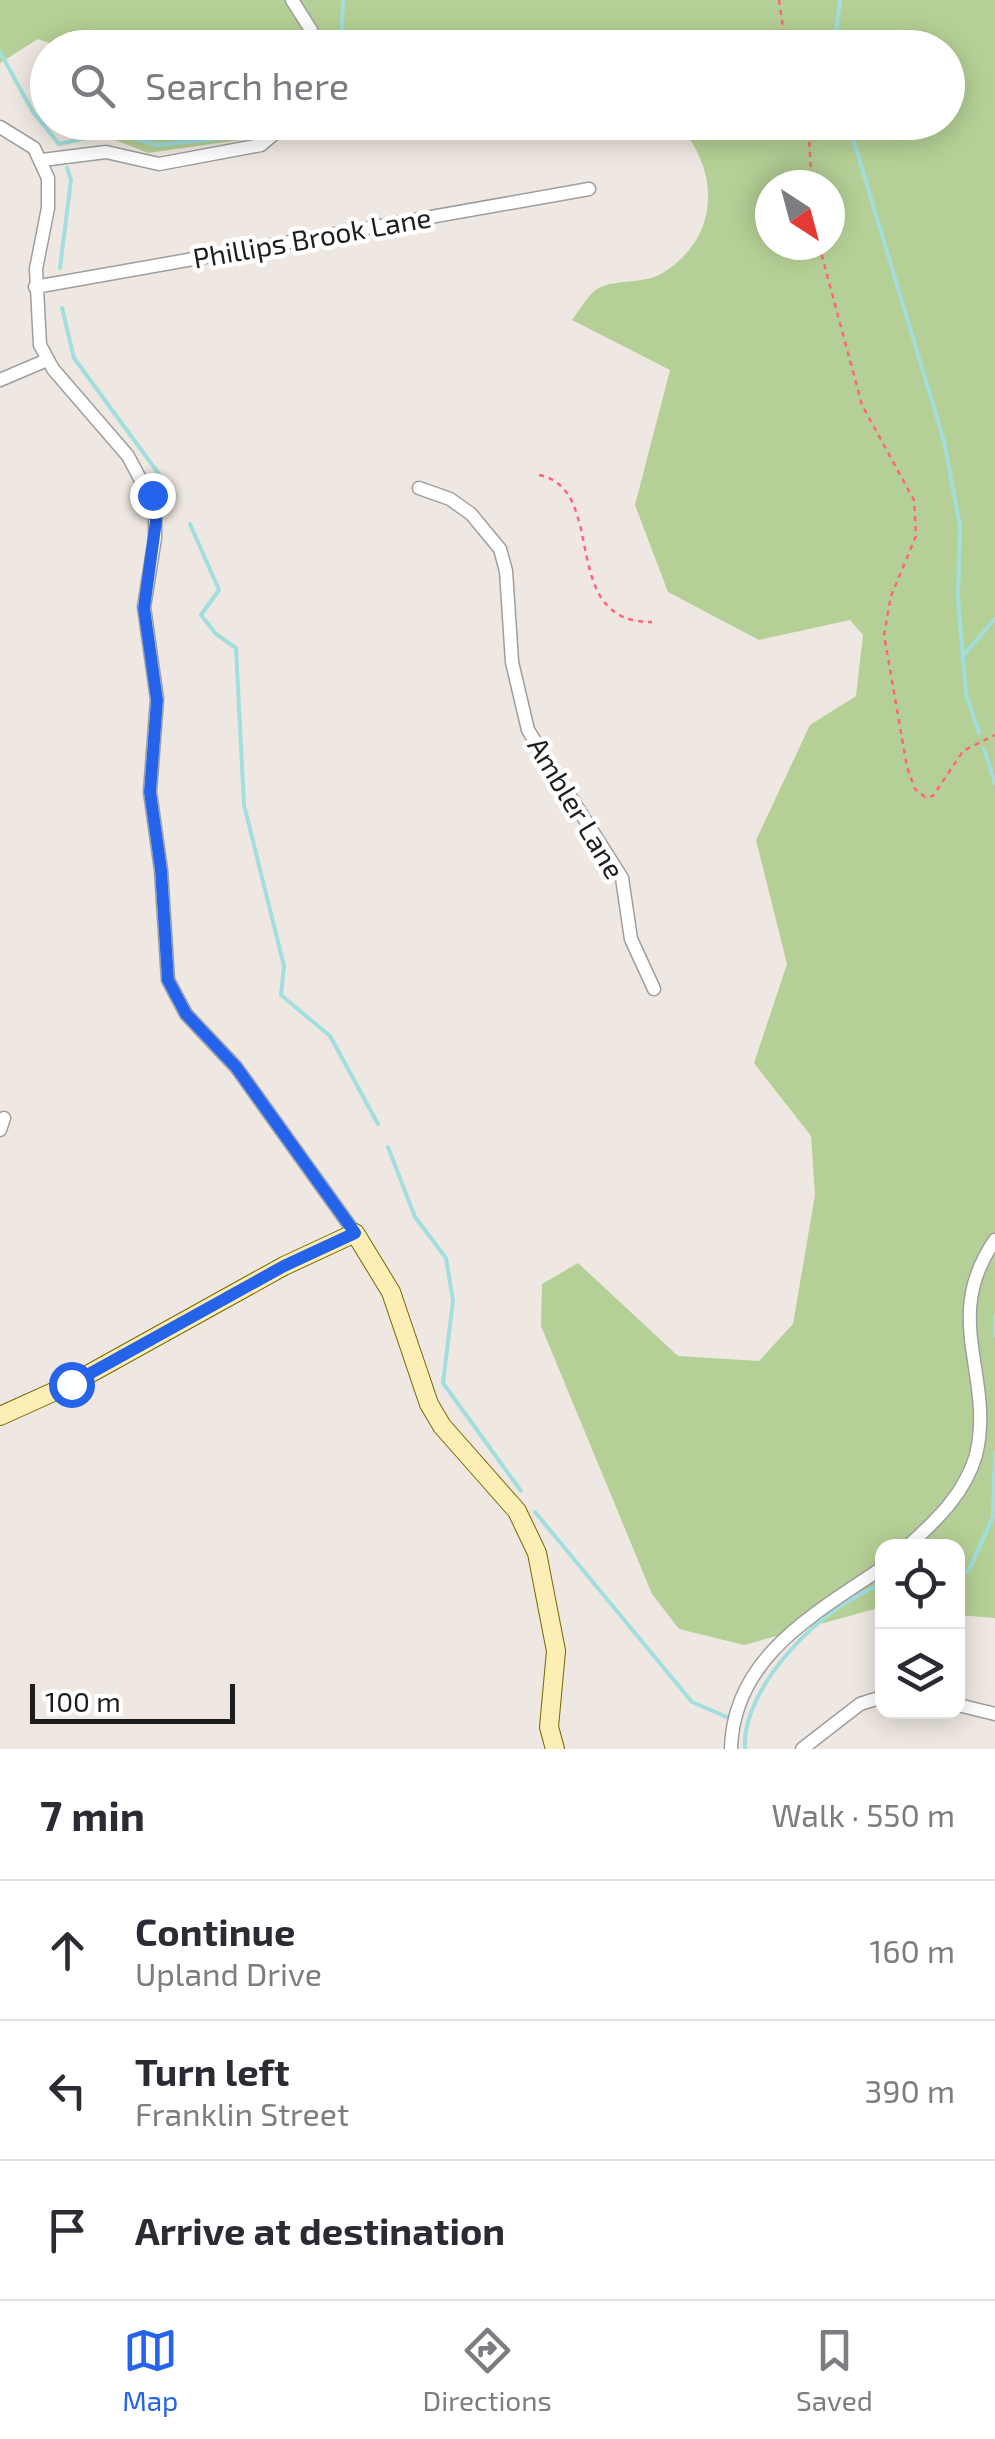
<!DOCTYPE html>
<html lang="en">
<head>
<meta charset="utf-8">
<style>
	body { margin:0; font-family:"Exo 2",sans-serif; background:#f2f2f3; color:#2b2b33 }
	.controls { position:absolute; right:30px; bottom:30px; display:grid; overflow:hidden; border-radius:20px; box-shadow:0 5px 25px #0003 }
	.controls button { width:90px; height:90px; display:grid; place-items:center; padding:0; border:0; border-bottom:2px solid #e1e1e2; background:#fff; color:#2b2b33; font:50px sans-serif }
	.compass { position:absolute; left:755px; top:170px; width:90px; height:90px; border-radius:50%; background:#fff; box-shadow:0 5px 25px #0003; rotate:144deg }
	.scale { position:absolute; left:30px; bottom:25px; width:205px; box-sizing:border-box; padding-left:10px; border:5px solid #1d1d1d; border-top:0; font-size:28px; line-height:35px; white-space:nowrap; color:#1d1d1d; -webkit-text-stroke:8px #fff; paint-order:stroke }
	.stop { position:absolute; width:30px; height:30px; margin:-22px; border:8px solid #2563eb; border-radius:50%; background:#fff }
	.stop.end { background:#2563eb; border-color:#fff; box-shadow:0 2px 10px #0008 }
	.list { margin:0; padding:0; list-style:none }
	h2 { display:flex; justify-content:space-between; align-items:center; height:130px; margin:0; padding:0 40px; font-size:42px }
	h2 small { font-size:32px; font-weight:400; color:#7c7c81 }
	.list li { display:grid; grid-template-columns:65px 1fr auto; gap:30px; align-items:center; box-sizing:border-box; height:140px; padding:0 40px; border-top:2px solid #e1e1e2 }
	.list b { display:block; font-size:38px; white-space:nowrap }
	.list p { margin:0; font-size:32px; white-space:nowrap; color:#7c7c81 }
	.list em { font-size:32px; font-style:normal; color:#7c7c81 }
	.icon { flex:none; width:55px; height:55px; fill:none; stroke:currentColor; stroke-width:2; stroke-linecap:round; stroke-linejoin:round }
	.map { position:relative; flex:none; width:995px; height:1749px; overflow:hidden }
	.search { position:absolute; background:#fff; box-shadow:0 5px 25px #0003; left:30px; right:30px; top:30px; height:110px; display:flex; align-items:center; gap:25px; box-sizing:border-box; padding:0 35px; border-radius:55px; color:#7c7c81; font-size:38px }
	.sheet { height:550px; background:#fff }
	nav { display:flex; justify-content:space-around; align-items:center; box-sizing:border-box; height:140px; border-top:2px solid #e1e1e2; background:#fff; font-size:28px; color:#7c7c81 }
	nav a { display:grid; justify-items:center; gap:5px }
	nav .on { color:#2563eb }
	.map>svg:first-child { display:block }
	.forest { fill:#b5d096; fill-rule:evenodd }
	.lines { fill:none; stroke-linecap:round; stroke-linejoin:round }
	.stream { stroke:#a1dedd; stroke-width:4 }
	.street-casing { stroke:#9e9e9e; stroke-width:15 }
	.secondary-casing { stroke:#776801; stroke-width:20 }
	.path { stroke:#ff6479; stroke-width:2.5; stroke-dasharray:5 5; stroke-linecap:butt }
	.street { stroke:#fff; stroke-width:12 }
	.secondary { stroke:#fceeb4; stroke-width:18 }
	.route { stroke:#2563eb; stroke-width:12 }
	.labels { text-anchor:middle; stroke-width:9; stroke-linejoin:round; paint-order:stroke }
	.street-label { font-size:28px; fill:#1d1d1d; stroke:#fff }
</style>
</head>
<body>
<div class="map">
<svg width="995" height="1749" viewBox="0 0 995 1749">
	<rect width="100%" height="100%" fill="#efe8e2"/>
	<path class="forest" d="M0,0H995V1618L958,1615V1546H882V1607L744,1645L679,1629L652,1594L541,1326L542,1284L578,1263L678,1356L759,1361L793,1324L815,1195L811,1136L754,1063L787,964L756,840L810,725L856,696L863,635L850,620L759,640L668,592L635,505L670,370L572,320C579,311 588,295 597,289C614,279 641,284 659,275C720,241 722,171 677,123L948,122V48H62L38,39L0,63ZM770,185H830V245H770Z
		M106,123H362L148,153L113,139Z"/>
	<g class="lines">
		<path class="stream" d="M341,48L343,0
			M834,48L840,0
			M0,52L33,112L59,144
			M848,122L944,441L960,526L958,598L966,694L979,733
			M297,128L311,122
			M59,144L114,132L157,145L266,134
			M60,268L71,180L67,168
			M62,308L74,358L175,496
			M190,524L219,590L201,615L216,634L236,648L244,805L284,966L281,995L330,1036L378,1124
			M962,657L995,619
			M984,749L995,783
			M388,1147L415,1217L446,1258L453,1301L443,1383L521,1491
			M995,1316V1335
			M535,1512L692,1702L729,1718
			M958,1576L969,1570L993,1517L995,1452
			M745,1749C740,1688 825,1602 882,1585"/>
		<defs>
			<path id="street" d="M292,0L311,30L314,48
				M0,127L34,148L48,178V208L36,269L40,345L53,369L128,456L155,507V538L144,607L157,699L150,792L161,870L168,980L186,1014L236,1067L355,1233
				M42,160L106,152L159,164L261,145L288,122
				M35,287L589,189
				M0,380L47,360
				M419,488L450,499L471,514L500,549L506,571L512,662L528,730L622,878L631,939L654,989
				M0,1130L4,1118
				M908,1546C937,1520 965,1493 976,1455C995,1375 940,1319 995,1240
				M958,1705L995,1714
				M731,1749C733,1657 816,1613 882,1568
				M802,1749L860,1704L882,1697"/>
			<path id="secondary" d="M0,1416L71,1384L284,1266L355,1233L391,1292L429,1404L442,1426L517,1511L537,1553L556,1651L549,1727L555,1749"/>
		</defs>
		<use href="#street" class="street-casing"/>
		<use href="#secondary" class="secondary-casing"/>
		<path class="path" d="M779,0L786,48
			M808,122L812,185
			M819,245L862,405L914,500L916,536L891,596L884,635L907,767L915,789L925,797L933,796L963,751L995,735
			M539,475C610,489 556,623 652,622"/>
		<use href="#street" class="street"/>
		<use href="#secondary" class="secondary"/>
	</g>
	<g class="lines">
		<path class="route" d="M71,1384L284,1266L355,1233L236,1067L186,1014L168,980L161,870L150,792L157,700L144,608L156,521L152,495"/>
	</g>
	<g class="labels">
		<g class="street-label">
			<text transform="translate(312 238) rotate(-10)" y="10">Phillips Brook Lane</text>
			<text transform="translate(576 808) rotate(59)" y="10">Ambler Lane</text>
		</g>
	</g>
</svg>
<div class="controls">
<button><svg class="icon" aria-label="locate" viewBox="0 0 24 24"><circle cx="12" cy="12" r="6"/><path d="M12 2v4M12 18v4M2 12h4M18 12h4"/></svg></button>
<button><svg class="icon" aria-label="layers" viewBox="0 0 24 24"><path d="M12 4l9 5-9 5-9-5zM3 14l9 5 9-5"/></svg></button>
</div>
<svg class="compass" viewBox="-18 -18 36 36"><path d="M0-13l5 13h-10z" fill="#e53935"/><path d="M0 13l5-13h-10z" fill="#7c7c81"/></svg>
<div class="scale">100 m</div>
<div class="stop" style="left:71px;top:1384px"></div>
<div class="stop end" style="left:152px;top:495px"></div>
<div class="search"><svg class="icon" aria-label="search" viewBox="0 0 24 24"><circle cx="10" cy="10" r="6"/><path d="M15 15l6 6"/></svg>Search here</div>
</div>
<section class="sheet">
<h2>7 min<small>Walk · 550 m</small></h2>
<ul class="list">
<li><svg class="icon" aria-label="ahead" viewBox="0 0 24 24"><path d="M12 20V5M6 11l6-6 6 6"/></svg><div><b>Continue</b><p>Upland Drive</p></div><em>160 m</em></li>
<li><svg class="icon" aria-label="left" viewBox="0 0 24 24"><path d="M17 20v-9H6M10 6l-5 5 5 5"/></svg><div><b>Turn left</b><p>Franklin Street</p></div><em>390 m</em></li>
<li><svg class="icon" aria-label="arrive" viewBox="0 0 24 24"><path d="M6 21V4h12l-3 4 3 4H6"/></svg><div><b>Arrive at destination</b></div></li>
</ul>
</section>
<nav>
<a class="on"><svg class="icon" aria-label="map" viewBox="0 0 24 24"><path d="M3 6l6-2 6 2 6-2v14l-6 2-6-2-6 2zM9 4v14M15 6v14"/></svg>Map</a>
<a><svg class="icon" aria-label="directions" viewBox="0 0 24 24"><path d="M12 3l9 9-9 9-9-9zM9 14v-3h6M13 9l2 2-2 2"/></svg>Directions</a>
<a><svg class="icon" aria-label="saved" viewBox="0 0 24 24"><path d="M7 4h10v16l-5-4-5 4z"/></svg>Saved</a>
</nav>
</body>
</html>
